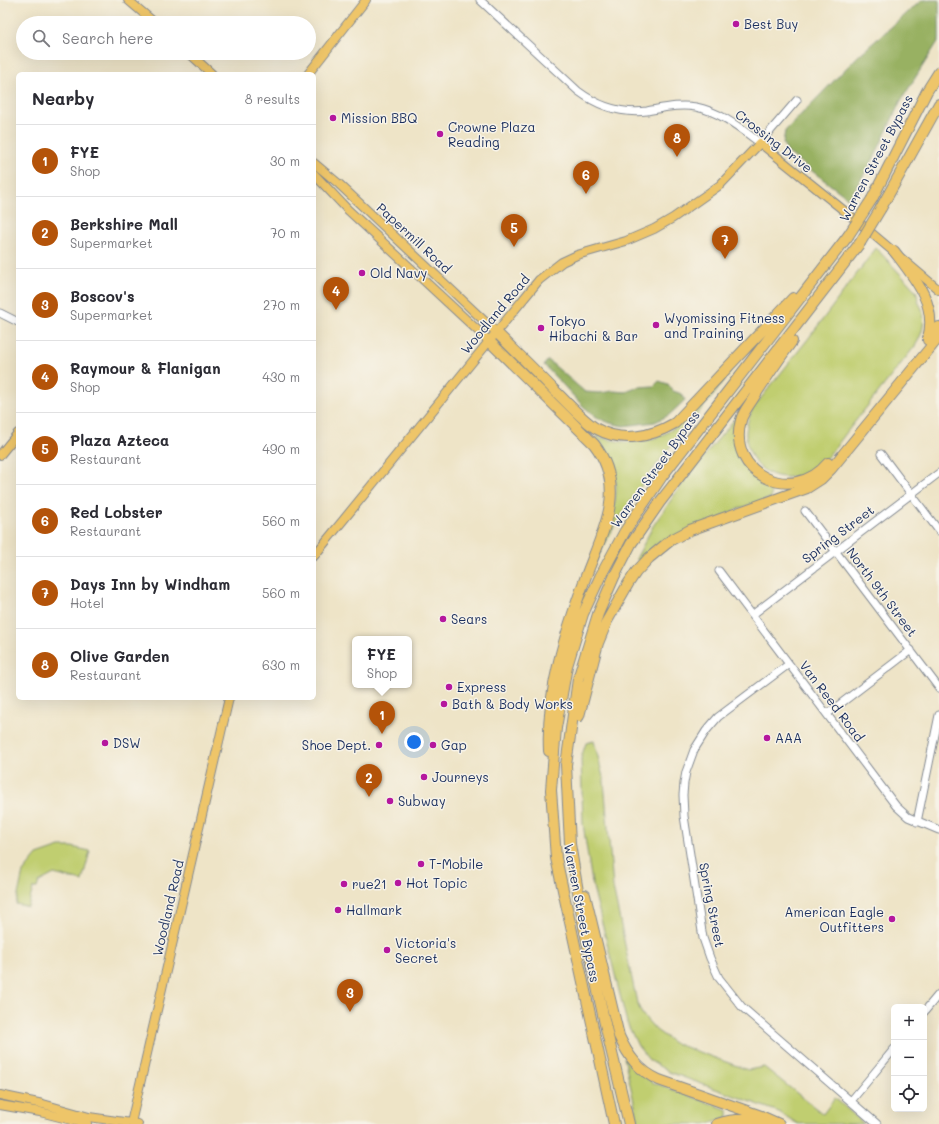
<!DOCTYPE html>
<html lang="en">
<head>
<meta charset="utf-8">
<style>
	body { margin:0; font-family:Mali,sans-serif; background:#f2f2f3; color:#2b2b33 }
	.controls { position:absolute; right:12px; bottom:12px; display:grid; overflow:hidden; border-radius:6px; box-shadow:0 4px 16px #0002 }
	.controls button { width:36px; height:36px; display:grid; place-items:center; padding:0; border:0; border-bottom:1px solid #e1e1e2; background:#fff; color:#2b2b33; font:20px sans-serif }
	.you { position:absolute; left:414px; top:742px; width:14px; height:14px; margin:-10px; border:3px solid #fff; border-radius:50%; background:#1a73e8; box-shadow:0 0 0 6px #1a73e833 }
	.badge { display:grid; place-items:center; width:26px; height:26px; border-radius:50%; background:#b45309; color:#fff; font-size:13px; font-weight:700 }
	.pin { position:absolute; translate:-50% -33px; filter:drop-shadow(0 1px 2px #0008) }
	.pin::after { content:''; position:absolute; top:21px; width:14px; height:12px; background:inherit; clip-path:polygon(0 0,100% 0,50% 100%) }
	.popup { position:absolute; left:352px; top:636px; width:60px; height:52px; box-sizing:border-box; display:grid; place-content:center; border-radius:6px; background:#fff; filter:drop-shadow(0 1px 3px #0005); font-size:13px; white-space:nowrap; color:#7c7c81 }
	.popup b { font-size:15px; color:#2b2b33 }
	.popup::after { content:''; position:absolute; left:50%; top:100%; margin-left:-8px; border:8px solid transparent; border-top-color:#fff }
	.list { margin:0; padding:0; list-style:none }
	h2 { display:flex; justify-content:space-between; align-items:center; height:52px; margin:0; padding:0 16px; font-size:17px }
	h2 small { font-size:13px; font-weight:400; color:#7c7c81 }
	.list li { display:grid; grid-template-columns:26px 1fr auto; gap:12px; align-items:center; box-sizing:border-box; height:72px; padding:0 16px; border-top:1px solid #e1e1e2 }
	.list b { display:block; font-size:15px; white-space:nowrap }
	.list p { margin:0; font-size:13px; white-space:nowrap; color:#7c7c81 }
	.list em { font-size:13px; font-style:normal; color:#7c7c81 }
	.icon { flex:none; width:22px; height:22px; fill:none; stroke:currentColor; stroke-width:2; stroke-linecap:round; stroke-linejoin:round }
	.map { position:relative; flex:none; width:939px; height:1124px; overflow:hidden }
	.search { position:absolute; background:#fff; box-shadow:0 4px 16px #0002; left:16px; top:16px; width:300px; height:44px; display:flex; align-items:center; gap:10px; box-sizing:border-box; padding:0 14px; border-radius:22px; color:#7c7c81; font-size:15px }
	.panel { position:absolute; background:#fff; box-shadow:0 4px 16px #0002; left:16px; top:72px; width:300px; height:628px; border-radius:6px }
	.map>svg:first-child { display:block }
	.green { fill:#c0ce6f; stroke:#6e7e66 }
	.forest { fill:#98b162; stroke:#5a7060 }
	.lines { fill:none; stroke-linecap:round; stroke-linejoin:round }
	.minor-casing { stroke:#848a92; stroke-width:9 }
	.major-casing { stroke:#848a92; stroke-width:10 }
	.highway-casing { stroke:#848a92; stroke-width:12 }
	.minor { stroke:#fff; stroke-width:7 }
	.major { stroke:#eec569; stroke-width:8 }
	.highway { stroke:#eec569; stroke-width:10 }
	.highway-bridge-casing { stroke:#848a92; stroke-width:12; stroke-linecap:butt }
	.highway-bridge { stroke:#eec569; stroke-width:10 }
	.poi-dot { fill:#b5179e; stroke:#f7f3e8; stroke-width:1.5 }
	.labels { text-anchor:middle; stroke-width:3; stroke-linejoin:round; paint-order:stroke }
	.poi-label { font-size:13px; fill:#1b2f5e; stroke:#f7f3e8; text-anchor:start }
	.street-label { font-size:13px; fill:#1b2f5e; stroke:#f7f3e8 }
</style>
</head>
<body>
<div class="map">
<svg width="939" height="1124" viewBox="0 0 939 1124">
	<rect width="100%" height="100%" fill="#f7f3e8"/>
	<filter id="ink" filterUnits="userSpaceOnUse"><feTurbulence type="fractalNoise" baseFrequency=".025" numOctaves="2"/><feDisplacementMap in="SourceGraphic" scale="8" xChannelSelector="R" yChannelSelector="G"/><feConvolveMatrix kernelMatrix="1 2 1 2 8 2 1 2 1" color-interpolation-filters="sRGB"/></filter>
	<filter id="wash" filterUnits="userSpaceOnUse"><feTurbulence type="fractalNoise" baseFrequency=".012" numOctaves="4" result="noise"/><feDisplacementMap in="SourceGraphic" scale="16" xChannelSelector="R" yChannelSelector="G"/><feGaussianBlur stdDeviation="0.9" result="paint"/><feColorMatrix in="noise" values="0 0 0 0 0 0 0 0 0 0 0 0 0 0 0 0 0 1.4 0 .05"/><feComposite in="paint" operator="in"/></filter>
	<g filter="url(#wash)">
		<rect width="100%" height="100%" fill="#eee4c7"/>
		<path class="green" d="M876,248L916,291C918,295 917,297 918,301C919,304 921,306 922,309C926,323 922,335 915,346C893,373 872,401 850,428C839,442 827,461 811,470C794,482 766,479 754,460C743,441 744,428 753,408L808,339Z
			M730,372L713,396L675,440L638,490L613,529L594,564C607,530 626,494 610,457C606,450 601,443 596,436C664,458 689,416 730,372Z
			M738,415C738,425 735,443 737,452C741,469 758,479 772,485L771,498L737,509L642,561L636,559L653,526L687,477Z
			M594,741L604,781L613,887L637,1003L642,1014L656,1030L674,1043L748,1070L764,1067L823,1114L835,1098L864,1124H798L779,1112L669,1072L649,1060L638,1046L627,1023L592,883L583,824L581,758L586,743Z
			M60,847H72L90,851L82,881L54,874L39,882L37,888H33L28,907L16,904L23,872L37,855Z
			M624,1057L633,1068L652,1082L728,1110V1117L706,1124H639Z"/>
		<path class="forest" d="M922,0H939V40L900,102L875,156L849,199L787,152L783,143L785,131L858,56Z
			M548,360L585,392L600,393L613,391L626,392L638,387L654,386L659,381L668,384L673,391L682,394L685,400L669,415L655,422L623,426L610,423L598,418L584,407L544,365Z"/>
	</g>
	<g filter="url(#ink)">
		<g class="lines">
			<defs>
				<path id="minor" d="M480,0L578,91C598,106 622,114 647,111C664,108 679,104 696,107C721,112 740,128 760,143L797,100
					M0,313L18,322
					M881,454L939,531
					M805,511L939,688
					M719,571L896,806L908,817L939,830
					M752,615L939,473
					M789,664L718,717L706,731L694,750L686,772L684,783L683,795L684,816L703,938L710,958L719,978L742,1007L877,1124
					M827,714L911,650
					M917,822L939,715
					M924,1012L939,994
					M851,1101L894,1049"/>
				<path id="major" d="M128,0L155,23
					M189,53L212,74
					M308,74L366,0
					M314,163L339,184L496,332
					M314,174L347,209L488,340
					M0,455L18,433
					M314,556L539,280L562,262L577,255L626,241L654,229L673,218L720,185L760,143L862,225L939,290
					M0,1095L43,1104L89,1117L138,1124
					M0,1105L40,1112L87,1124
					M131,1123L229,698"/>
				<path id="highway" d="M872,199L927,91L939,72
					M881,208L939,104
					M894,251C913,276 938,304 928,338
					M496,332C515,351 535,370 554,390C566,401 583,421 597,429C622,443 651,437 675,423L793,298
					M488,340L594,444C608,462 613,481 610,504C607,527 594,554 586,576C566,631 546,691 549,751
					M928,340L939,327
					M792,341C779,359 766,378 754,397C750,404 743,412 741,420C726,473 792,506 828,463
					M579,716L598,643L607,621L628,584L636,572L649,558L671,540L690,530L807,488L821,479L831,469L939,337
					M585,895L619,1036C628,1056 639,1071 659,1080L761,1116L779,1124
					M614,1124L556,858L551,790L556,728L567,666L583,614L600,577L625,531L663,475L848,236
					M629,1124L605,1024L584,927L570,844L566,765L578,679L598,614L614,577L631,544L660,502L860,243
					M717,1124C733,1119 750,1118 766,1124"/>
			</defs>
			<use href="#minor" class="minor-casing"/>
			<use href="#major" class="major-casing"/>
			<use href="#highway" class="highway-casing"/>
			<use href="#minor" class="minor"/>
			<use href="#major" class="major"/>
			<use href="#highway" class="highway"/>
			<defs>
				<path id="highway-bridge" d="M848,236L872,199
					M860,243L881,208"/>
			</defs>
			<use href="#highway-bridge" class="highway-bridge-casing"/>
			<use href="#highway-bridge" class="highway-bridge"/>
		</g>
	</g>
	<g class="poi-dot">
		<circle cx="736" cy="24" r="4"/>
		<circle cx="333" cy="118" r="4"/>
		<circle cx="440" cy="134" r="4"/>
		<circle cx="362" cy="273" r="4"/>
		<circle cx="656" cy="325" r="4"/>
		<circle cx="541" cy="328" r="4"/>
		<circle cx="443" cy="619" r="4"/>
		<circle cx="449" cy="687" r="4"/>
		<circle cx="444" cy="704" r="4"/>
		<circle cx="767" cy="738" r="4"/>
		<circle cx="105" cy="743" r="4"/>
		<circle cx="379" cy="745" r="4"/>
		<circle cx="433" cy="745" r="4"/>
		<circle cx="424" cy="777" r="4"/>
		<circle cx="390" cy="801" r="4"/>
		<circle cx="421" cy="864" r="4"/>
		<circle cx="398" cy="883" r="4"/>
		<circle cx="344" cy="884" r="4"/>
		<circle cx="338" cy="910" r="4"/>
		<circle cx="892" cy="919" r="4"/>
		<circle cx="387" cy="950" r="4"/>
	</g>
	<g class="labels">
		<g class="poi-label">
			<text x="744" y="29">Best Buy</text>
			<text x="341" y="123">Mission BBQ</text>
			<text x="448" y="132">Crowne Plaza<tspan x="448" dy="15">Reading</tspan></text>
			<text x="370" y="278">Old Navy</text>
			<text x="664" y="323">Wyomissing Fitness<tspan x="664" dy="15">and Training</tspan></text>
			<text x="549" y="326">Tokyo<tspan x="549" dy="15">Hibachi &amp; Bar</tspan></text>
			<text x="451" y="624">Sears</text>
			<text x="457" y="692">Express</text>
			<text x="452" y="709">Bath &amp; Body Works</text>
			<text x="775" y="743">AAA</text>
			<text x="113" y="748">DSW</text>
			<text x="371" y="750" text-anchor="end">Shoe Dept.</text>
			<text x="441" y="750">Gap</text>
			<text x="432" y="782">Journeys</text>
			<text x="398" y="806">Subway</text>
			<text x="429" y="869">T-Mobile</text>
			<text x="406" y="888">Hot Topic</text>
			<text x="352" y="889">rue21</text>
			<text x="346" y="915">Hallmark</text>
			<text x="884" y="917" text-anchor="end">American Eagle<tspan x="884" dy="15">Outfitters</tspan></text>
			<text x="395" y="948">Victoria's<tspan x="395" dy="15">Secret</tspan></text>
		</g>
		<g class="street-label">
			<text transform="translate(774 141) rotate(38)" y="5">Crossing Drive</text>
			<text transform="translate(876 158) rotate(-62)" y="5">Warren Street Bypass</text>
			<text transform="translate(414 238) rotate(43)" y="5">Papermill Road</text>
			<text transform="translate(495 314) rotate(-50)" y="5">Woodland Road</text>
			<text transform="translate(655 469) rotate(-54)" y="5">Warren Street Bypass</text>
			<text transform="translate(838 534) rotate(-37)" y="5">Spring Street</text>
			<text transform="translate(882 592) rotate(53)" y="5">North 9th Street</text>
			<text transform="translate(832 701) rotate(53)" y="5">Van Reed Road</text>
			<text transform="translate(712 905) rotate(79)" y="5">Spring Street</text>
			<text transform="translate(168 908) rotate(-77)" y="5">Woodland Road</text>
			<text transform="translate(582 913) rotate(79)" y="5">Warren Street Bypass</text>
		</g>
	</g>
</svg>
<div class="controls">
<button>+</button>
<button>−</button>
<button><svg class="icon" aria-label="locate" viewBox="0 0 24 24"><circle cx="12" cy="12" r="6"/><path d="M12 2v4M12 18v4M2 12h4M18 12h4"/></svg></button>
</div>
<div class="you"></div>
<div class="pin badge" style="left:382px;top:734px">1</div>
<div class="popup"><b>FYE</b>Shop</div>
<div class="pin badge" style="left:369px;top:797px">2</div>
<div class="pin badge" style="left:350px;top:1012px">3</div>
<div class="pin badge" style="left:336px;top:310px">4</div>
<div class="pin badge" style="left:514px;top:247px">5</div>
<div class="pin badge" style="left:586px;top:194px">6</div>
<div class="pin badge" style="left:725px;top:259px">7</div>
<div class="pin badge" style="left:677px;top:157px">8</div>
<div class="search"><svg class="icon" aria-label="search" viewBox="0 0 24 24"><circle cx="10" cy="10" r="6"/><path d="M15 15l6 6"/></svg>Search here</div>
<section class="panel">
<h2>Nearby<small>8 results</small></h2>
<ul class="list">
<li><span class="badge">1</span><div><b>FYE</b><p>Shop</p></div><em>30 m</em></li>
<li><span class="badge">2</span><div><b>Berkshire Mall</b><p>Supermarket</p></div><em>70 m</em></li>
<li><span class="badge">3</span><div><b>Boscov's</b><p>Supermarket</p></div><em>270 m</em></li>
<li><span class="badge">4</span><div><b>Raymour &amp; Flanigan</b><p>Shop</p></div><em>430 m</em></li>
<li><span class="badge">5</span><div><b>Plaza Azteca</b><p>Restaurant</p></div><em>490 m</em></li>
<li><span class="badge">6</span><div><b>Red Lobster</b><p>Restaurant</p></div><em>560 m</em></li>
<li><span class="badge">7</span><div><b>Days Inn by Windham</b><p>Hotel</p></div><em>560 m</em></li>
<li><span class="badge">8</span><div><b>Olive Garden</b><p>Restaurant</p></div><em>630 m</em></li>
</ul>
</section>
</div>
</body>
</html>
